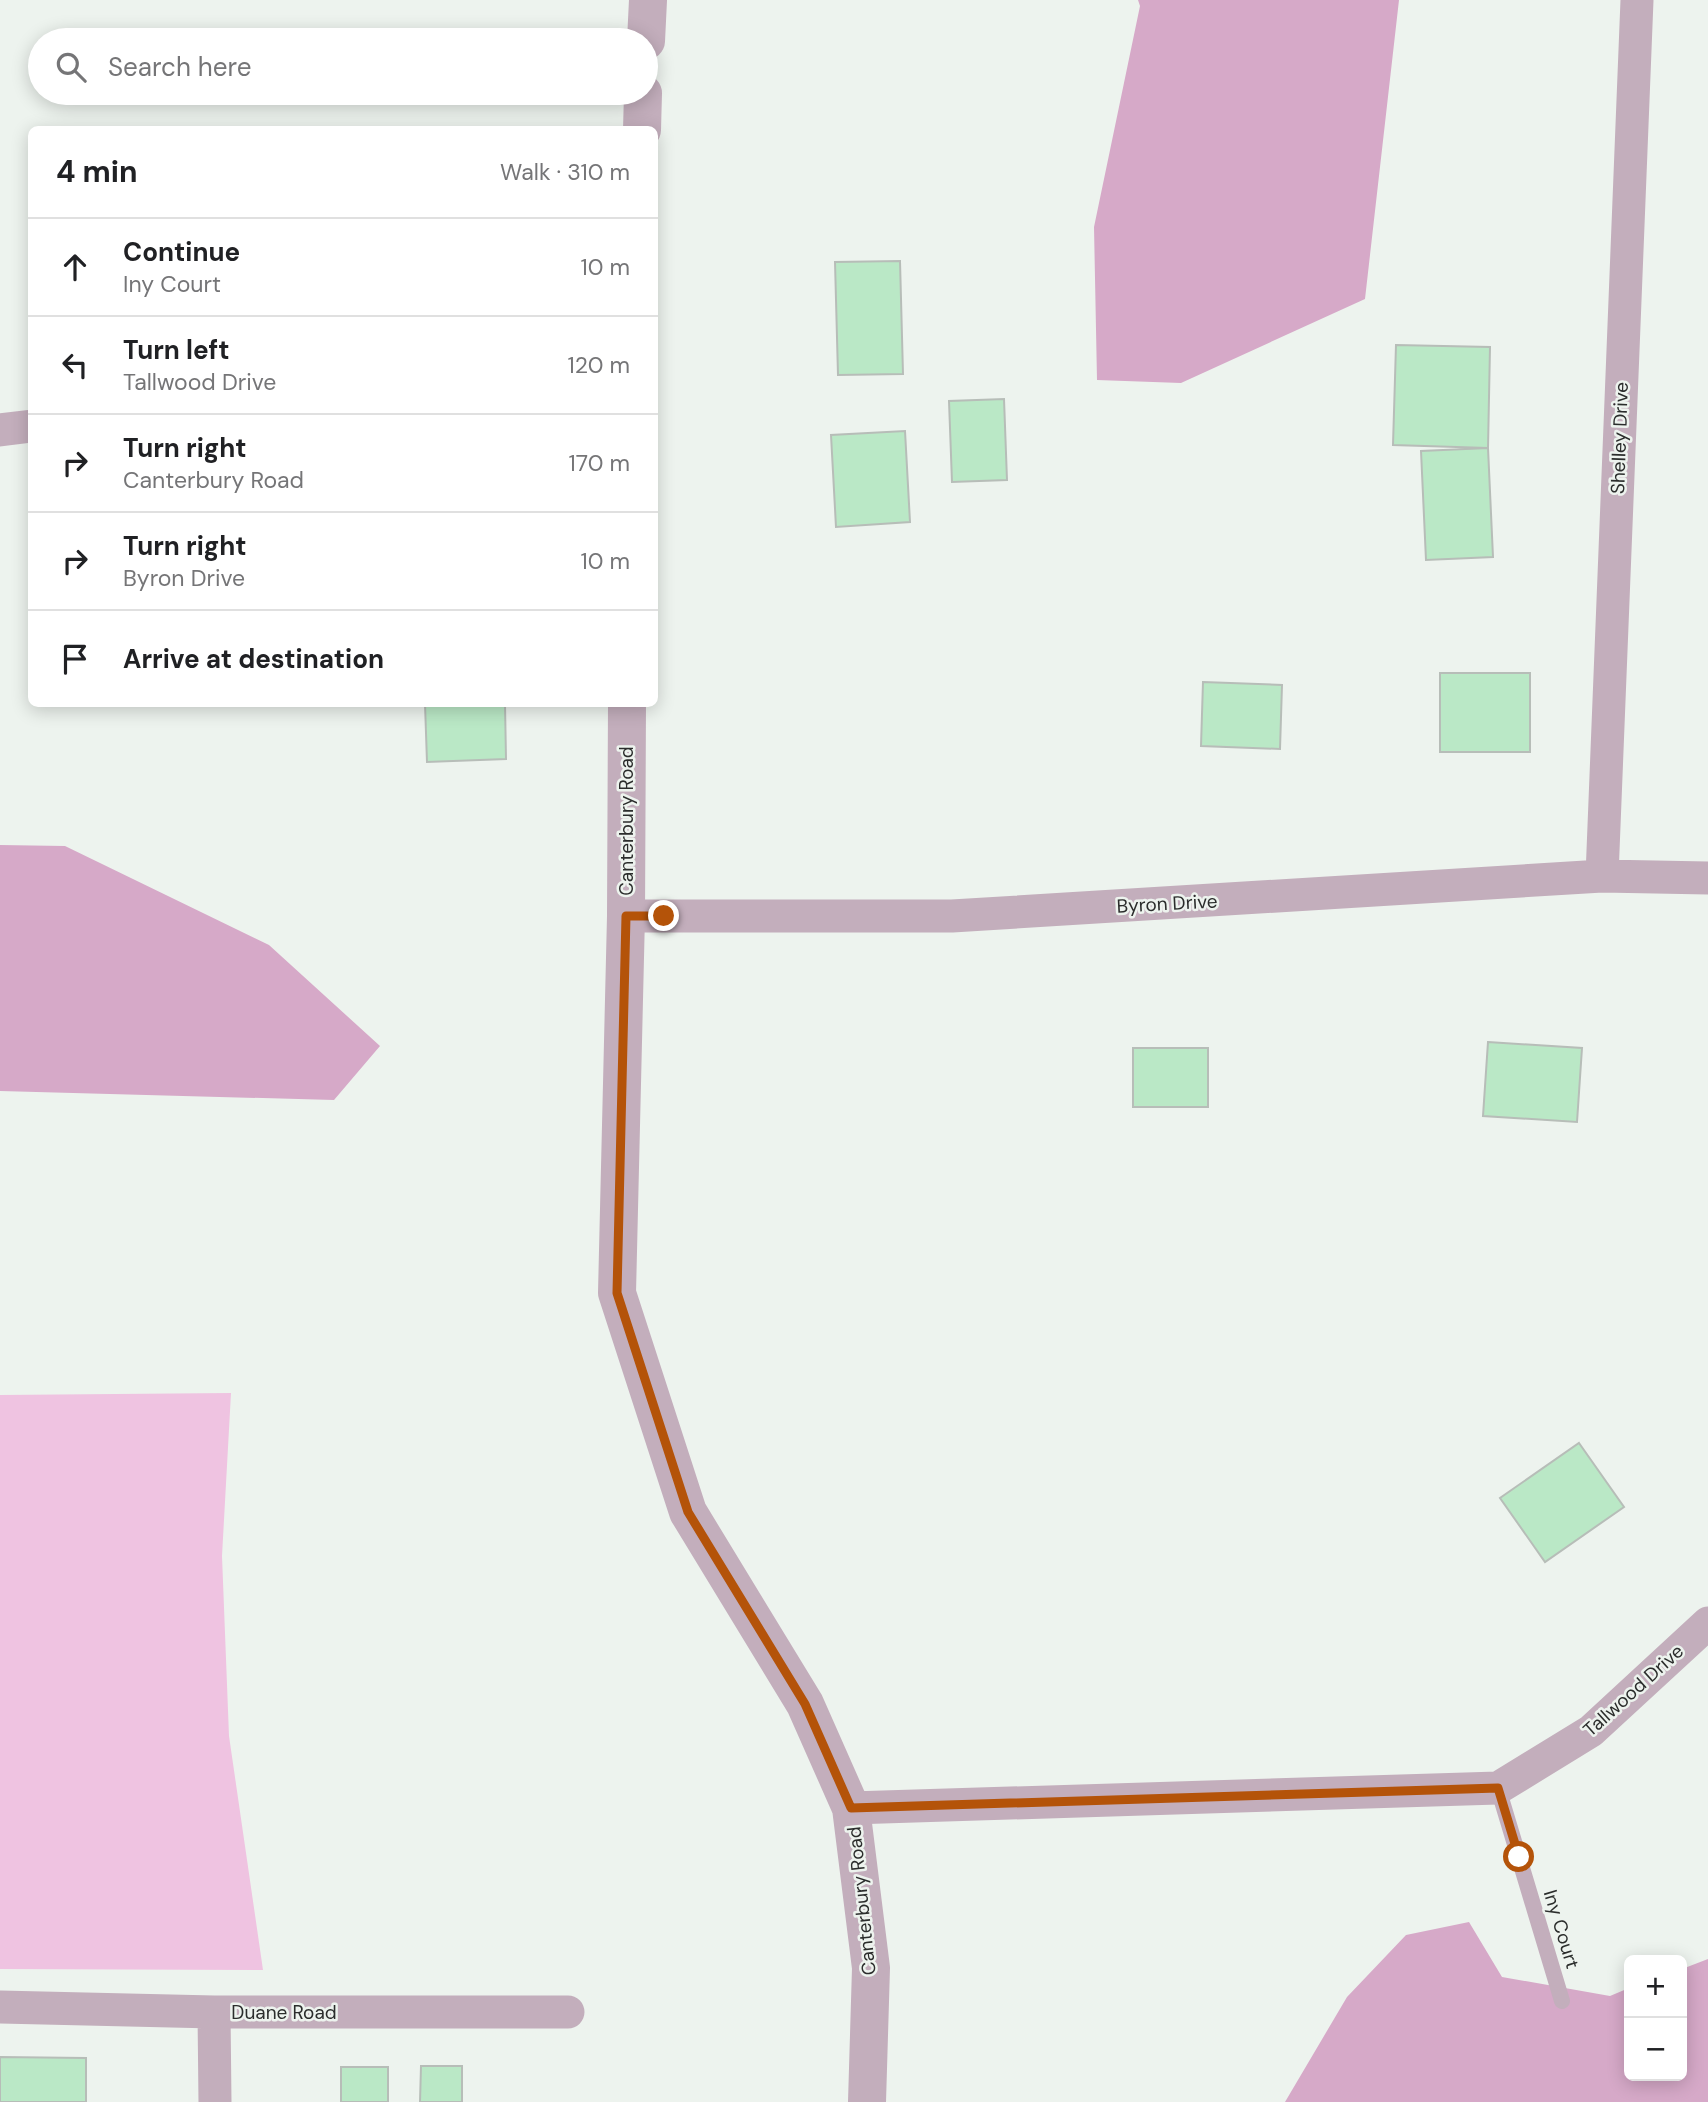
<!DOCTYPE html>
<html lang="en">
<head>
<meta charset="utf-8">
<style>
	body { margin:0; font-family:"DM Sans",sans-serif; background:#f2f2f2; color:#202124 }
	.controls { position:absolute; right:21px; bottom:21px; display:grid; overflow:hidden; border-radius:10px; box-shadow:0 4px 18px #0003 }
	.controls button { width:63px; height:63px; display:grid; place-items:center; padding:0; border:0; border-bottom:2px solid #e0e0e0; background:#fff; color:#202124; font:35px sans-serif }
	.stop { position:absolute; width:21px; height:21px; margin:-16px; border:5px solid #b45309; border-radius:50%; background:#fff }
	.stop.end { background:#b45309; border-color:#fff; box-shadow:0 2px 7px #0008 }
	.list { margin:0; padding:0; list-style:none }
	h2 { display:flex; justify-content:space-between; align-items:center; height:91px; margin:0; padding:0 28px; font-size:30px }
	h2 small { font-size:23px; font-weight:400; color:#757577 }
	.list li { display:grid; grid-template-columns:46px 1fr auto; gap:21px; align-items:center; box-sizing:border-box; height:98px; padding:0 28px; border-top:2px solid #e0e0e0 }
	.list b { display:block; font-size:26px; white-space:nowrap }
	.list p { margin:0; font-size:23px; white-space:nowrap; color:#757577 }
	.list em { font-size:23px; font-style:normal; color:#757577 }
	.icon { flex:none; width:38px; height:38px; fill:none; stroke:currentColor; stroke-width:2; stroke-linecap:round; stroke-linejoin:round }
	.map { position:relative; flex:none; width:1708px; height:2102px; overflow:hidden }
	.search { position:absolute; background:#fff; box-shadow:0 4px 18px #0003; left:28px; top:28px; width:630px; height:77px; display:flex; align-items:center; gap:18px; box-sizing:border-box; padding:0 24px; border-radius:38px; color:#757577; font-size:26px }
	.panel { position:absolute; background:#fff; box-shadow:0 4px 18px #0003; left:28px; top:126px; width:630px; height:581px; border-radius:10px }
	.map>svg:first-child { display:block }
	.green { fill:#efc3e1 }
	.forest { fill:#d6a9c8 }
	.building { fill:#bae8c6; stroke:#b7bdb8; stroke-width:2 }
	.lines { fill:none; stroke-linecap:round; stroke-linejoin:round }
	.service { stroke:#c3aebc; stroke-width:16 }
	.minor { stroke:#c3aebc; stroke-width:33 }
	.tertiary { stroke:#c3aebc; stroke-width:38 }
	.route { stroke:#b45309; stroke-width:9 }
	.labels { text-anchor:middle; stroke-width:5; stroke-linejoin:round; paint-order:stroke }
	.street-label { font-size:19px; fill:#2b2d2c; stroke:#edf3ee }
</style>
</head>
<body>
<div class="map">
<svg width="1708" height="2102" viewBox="0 0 1708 2102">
	<rect width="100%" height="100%" fill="#edf3ee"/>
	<path class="green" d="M231,1393L222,1556L229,1736L263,1970L0,1969V1395Z"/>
	<path class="forest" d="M1138,0H1399L1365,299L1181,383L1097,380L1094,227L1140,6Z
		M0,845L65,846L269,945L380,1046L334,1100L0,1091Z
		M1469,1922L1502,1977L1610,1996L1629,1988V2076H1682V1969L1708,1959V2102H1285L1347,1997L1406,1935Z"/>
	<path class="building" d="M900,261L903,374L838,375L835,262Z
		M1396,345L1490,347L1488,448L1393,445Z
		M1004,399L1007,480L952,482L949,401Z
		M905,431L910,522L836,527L831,435Z
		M1488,448L1493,557L1426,560L1421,451Z
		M1440,673H1530V752H1440Z
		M1203,682L1282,685L1280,749L1201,746Z
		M425,704H505L506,759L427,762Z
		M1488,1042L1582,1048L1577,1122L1483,1116Z
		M1133,1048H1208V1107H1133Z
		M1579,1443L1624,1507L1545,1562L1500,1498Z
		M0,2057L86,2058V2102H0Z
		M421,2066H462V2102H420Z
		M341,2067H388V2102H341Z"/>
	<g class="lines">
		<path class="service" d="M1498,1788L1562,2001"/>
		<path class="minor" d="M0,430L32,426
			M1602,876L1637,0
			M626,916H952L1602,876L1708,878
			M851,1808L1498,1788L1591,1731L1708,1623
			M0,2007L214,2012H568
			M214,2012L215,2102"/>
		<path class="tertiary" d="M646,41L648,0
			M642,130L643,93
			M627,704L626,916L617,1293L688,1512L805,1704L851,1808L871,1968L867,2102"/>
	</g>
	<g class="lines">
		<path class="route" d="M664,916H626L617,1293L688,1512L805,1704L851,1808L1498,1788L1519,1857"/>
	</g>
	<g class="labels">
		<g class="street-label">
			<text transform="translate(1619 438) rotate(-88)" y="7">Shelley Drive</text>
			<text transform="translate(626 821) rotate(-90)" y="7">Canterbury Road</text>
			<text transform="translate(1167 903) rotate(-3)" y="7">Byron Drive</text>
			<text transform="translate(1633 1690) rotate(-42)" y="7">Tallwood Drive</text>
			<text transform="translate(861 1901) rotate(-96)" y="7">Canterbury Road</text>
			<text transform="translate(1562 1929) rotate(73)" y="7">Iny Court</text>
			<text x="284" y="2019">Duane Road</text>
		</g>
	</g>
</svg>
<div class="controls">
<button>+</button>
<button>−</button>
</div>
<div class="stop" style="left:1519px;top:1857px"></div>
<div class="stop end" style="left:664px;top:916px"></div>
<div class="search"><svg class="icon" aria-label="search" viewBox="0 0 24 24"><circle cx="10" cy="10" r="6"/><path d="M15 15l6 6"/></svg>Search here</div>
<section class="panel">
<h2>4 min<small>Walk · 310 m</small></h2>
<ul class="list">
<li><svg class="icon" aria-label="ahead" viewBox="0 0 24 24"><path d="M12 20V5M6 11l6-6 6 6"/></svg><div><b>Continue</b><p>Iny Court</p></div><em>10 m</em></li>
<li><svg class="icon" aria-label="left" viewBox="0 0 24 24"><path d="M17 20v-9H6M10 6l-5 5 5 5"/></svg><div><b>Turn left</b><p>Tallwood Drive</p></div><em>120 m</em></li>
<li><svg class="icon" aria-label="right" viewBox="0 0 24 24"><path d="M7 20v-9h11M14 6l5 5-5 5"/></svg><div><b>Turn right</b><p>Canterbury Road</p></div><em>170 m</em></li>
<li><svg class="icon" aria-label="right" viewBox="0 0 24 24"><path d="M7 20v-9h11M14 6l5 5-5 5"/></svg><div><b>Turn right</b><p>Byron Drive</p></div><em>10 m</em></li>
<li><svg class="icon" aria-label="arrive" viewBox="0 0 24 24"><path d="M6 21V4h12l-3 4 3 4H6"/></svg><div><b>Arrive at destination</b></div></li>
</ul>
</section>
</div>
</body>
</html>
